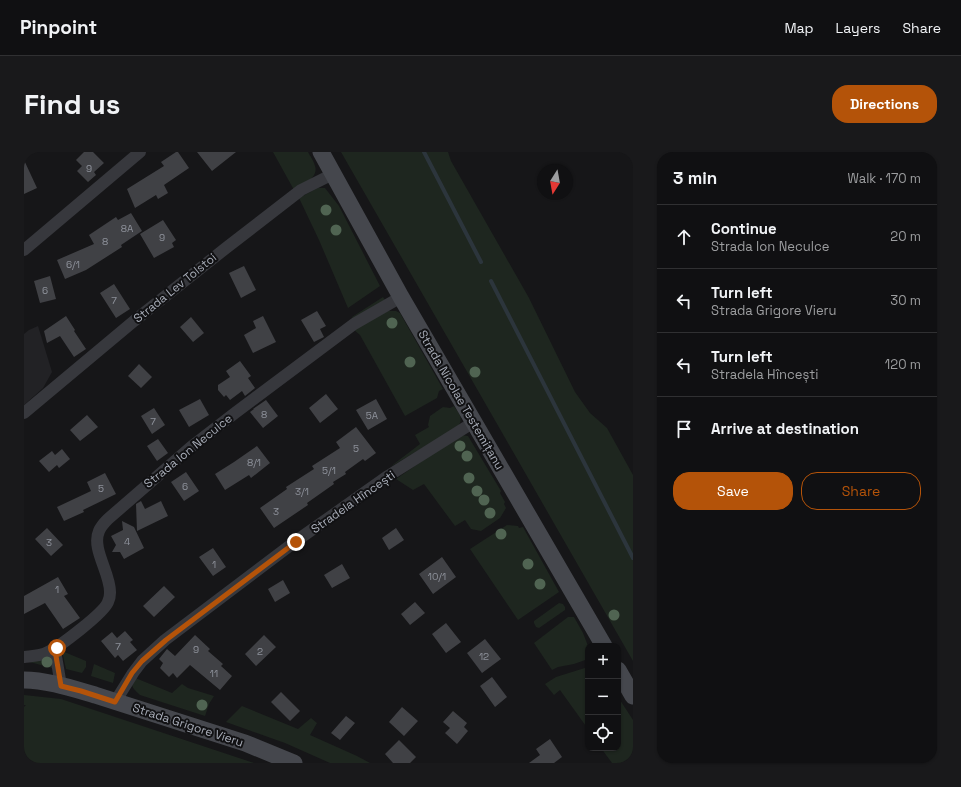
<!DOCTYPE html>
<html lang="en">
<head>
<meta charset="utf-8">
<style>
	body { margin:0; font-family:"Space Grotesk",sans-serif; background:#19191b; color:#f1f3f6 }
	.controls { position:absolute; right:12px; bottom:12px; display:grid; overflow:hidden; border-radius:8px; box-shadow:0 1px 3px #0004 }
	.controls button { width:36px; height:36px; display:grid; place-items:center; padding:0; border:0; border-bottom:1px solid #303032; background:#101012; color:#f1f3f6; font:20px sans-serif }
	.compass { position:absolute; left:513px; top:12px; width:36px; height:36px; border-radius:50%; background:#101012; box-shadow:0 1px 3px #0004; rotate:191deg }
	.stop { position:absolute; width:12px; height:12px; margin:-9px; border:3px solid #b45309; border-radius:50%; background:#fff }
	.stop.end { background:#b45309; border-color:#fff; box-shadow:0 1px 4px #0008 }
	.list { margin:0; padding:0; list-style:none }
	h2 { display:flex; justify-content:space-between; align-items:center; height:52px; margin:0; padding:0 16px; font-size:17px }
	h2 small { font-size:13px; font-weight:400; color:#9c9d9f }
	.list li { display:grid; grid-template-columns:26px 1fr auto; gap:12px; align-items:center; box-sizing:border-box; height:64px; padding:0 16px; border-top:1px solid #303032 }
	.list b { display:block; font-size:15px; white-space:nowrap }
	.list p { margin:0; font-size:13px; white-space:nowrap; color:#9c9d9f }
	.list em { font-size:13px; font-style:normal; color:#9c9d9f }
	.actions { display:flex; gap:8px; padding:12px 16px }
	.actions a { flex:1; padding:9px 0; border:1px solid #b45309; border-radius:16px; text-align:center; font-size:14px; color:#b45309 }
	.actions .main { background:#b45309; color:#fff }
	.icon { flex:none; width:22px; height:22px; fill:none; stroke:currentColor; stroke-width:2; stroke-linecap:round; stroke-linejoin:round }
	.map { position:relative; flex:none; width:609px; height:611px; overflow:hidden; border-radius:16px }
	header { display:flex; align-items:center; gap:24px; box-sizing:border-box; height:56px; padding:0 20px; background:#101012; border-bottom:1px solid #303032 }
	header strong { font-size:19px }
	nav { display:flex; gap:22px; margin-inline-start:auto; font-size:14px }
	.intro { display:flex; align-items:center; justify-content:space-between; box-sizing:border-box; height:96px; padding:0 24px }
	h1 { margin:0; font-size:28px }
	.button { padding:10px 18px; border-radius:16px; background:#b45309; color:#fff; font-size:14px; font-weight:700 }
	main { display:flex; gap:24px; padding:0 24px }
	aside { flex:1; background:#101012; border-radius:16px; box-shadow:0 1px 3px #0004 }
	.map>svg:first-child { display:block }
	.built { fill:#222225 }
	.green { fill:#1e261f }
	.lines { fill:none; stroke-linecap:round; stroke-linejoin:round }
	.stream { stroke:#2c353c; stroke-width:4 }
	.building { fill:#404145 }
	.street { stroke:#37383d; stroke-width:12 }
	.secondary { stroke:#45474d; stroke-width:17 }
	.tree { fill:#506452 }
	.route { stroke:#b45309; stroke-width:5 }
	.labels { text-anchor:middle; stroke-width:4; stroke-linejoin:round; paint-order:stroke }
	.number-label { font-size:10px; fill:#8e929b }
	.street-label { font-size:12px; fill:#a8adb8; stroke:#111113 }
</style>
</head>
<body>
<header>
<strong>Pinpoint</strong>
<nav><a>Map</a><a>Layers</a><a>Share</a></nav>
</header>
<div class="intro"><h1>Find us</h1><a class="button">Directions</a></div>
<main>
<div class="map">
<svg width="609" height="611" viewBox="0 0 609 611">
	<rect width="100%" height="100%" fill="#161618"/>
	<path class="built" d="M14,174L28,220L19,236L0,253V182L5,178Z"/>
	<path class="green" d="M249,0H284C286,4 290,9 291,14C295,26 278,33 270,38Z
		M317,0H424L427,9L505,146L551,240L566,261L583,276L609,323V509Z
		M294,36H301L315,54L356,134L324,156L295,88L275,46Z
		M359,145L361,148L329,167L328,165Z
		M364,159H372L376,161L419,237L415,239L413,246L381,264L336,183L329,177Z
		M430,254C435,262 440,265 434,275L366,315L396,292L391,283L405,275L404,273L406,264L419,255L426,256Z
		M437,283L444,284L477,339L476,341L481,350L480,352L482,356L476,366L457,379L447,377L441,368L431,374L400,332L389,338L372,327L430,287Z
		M483,373L494,374L495,376L499,375L535,440L494,468L446,397Z
		M535,451L539,452L541,455V458L515,476L512,475L510,471V469Z
		M544,465H550L559,481L564,494V507L550,512L534,515L528,518L510,491Z
		M38,499L62,509V515L58,521L42,517Z
		M29,506L28,516L2,509Z
		M70,512L91,521L89,531L67,524Z
		M564,515V577L536,538L530,543L521,532L532,525Z
		M109,525L148,541L158,532L164,536L190,544L185,552L181,564L116,543C109,536 106,535 109,525Z
		M0,543L37,547L230,611H0V555L2,553H0Z
		M594,545L609,568V611H588L577,596H594Z
		M218,554L274,577L287,566L293,571L286,583L333,604L346,611H306L261,591L202,570Z"/>
	<g class="lines">
		<path class="stream" d="M400,0L457,110
			M467,129L609,406"/>
	</g>
	<path class="building" d="M60,0H69L80,11L70,20L72,23L64,30L53,19L58,14L52,8Z
		M152,0H154L165,16L140,33L144,41L134,47L132,43L111,56L103,37L140,14L137,10Z
		M173,0H212L188,19Z
		M0,8L13,36L0,42Z
		M107,61L118,79L97,93L98,95L62,118L41,127L33,108L70,92L65,83L92,65L94,68Z
		M139,68L152,88L148,91L150,95L130,106L116,82Z
		M220,114L232,138L217,146L205,121Z
		M26,124L32,147L16,151L10,129Z
		M90,132L106,157L92,166L76,141Z
		M293,159L302,174L296,177L300,185L290,190L277,168Z
		M42,164L51,178L50,179L62,197L50,205L36,184L23,191L20,179Z
		M239,164L252,190L229,201L220,183L232,176L229,169Z
		M167,165L180,181L169,190L156,175Z
		M216,209L227,224L224,226L231,236L221,244L218,239L206,248L202,243L200,245L194,238V233L206,225L202,219Z
		M115,212L128,225L117,236L104,224Z
		M302,242L314,257L296,271L285,256Z
		M176,247L185,263L165,275L155,258Z
		M352,247L363,267L344,278L332,258Z
		M242,248L254,264L239,276L226,260L230,257H229Z
		M130,256L141,273L128,282L117,264Z
		M63,263L74,275L56,289L46,278Z
		M332,275L352,301L341,309L339,307L321,320L322,322L309,330L310,332L283,351L284,353L250,376L236,356L263,337L262,335L290,317L288,314L316,296L312,290Z
		M134,287L144,301L133,309L123,294Z
		M233,294L246,311L227,326L225,323L201,338L191,322L210,310Z
		M38,297L46,307L35,316L33,313L25,320L15,309L28,299L31,303Z
		M162,320L175,339L160,349L147,330Z
		M81,321L92,342L59,358L60,360L40,369L33,355L67,339L63,330Z
		M117,349L121,357L137,349L144,364L113,379L112,352Z
		M98,369L110,375L120,396L100,407L96,400H88L92,393L87,384L99,378Z
		M23,376L39,393L27,404L11,387Z
		M372,376L380,388L365,398L358,386Z
		M189,396L202,415L189,424L175,405Z
		M418,405L432,425L409,442L395,422Z
		M318,412L326,426L308,436L300,423Z
		M34,425L44,442L40,444L56,466L39,477L21,451L0,462V444Z
		M259,428L266,441L251,450L244,437Z
		M140,434L151,445L130,465L119,454Z
		M391,450L401,461L386,473L377,462Z
		M422,471L437,490L422,501L408,482Z
		M101,479L109,488L106,490L113,498L99,509L94,503L91,506L77,489L88,480L93,486Z
		M171,483L186,497L184,499L199,512L197,514L208,524L196,538L166,513L153,526L149,521L145,525L136,516L139,511L135,507L143,497L151,504Z
		M240,483L252,495L232,514L221,502Z
		M461,487L477,507L458,521L443,501Z
		M468,525L483,545L471,555L456,534Z
		M257,540L276,559L266,569L247,550Z
		M378,555L394,569L380,584L365,570Z
		M429,559L443,571L440,575L444,579L433,592L421,581L426,576L419,570Z
		M322,564L331,571L316,588L307,581Z
		M526,587L538,605L530,611H505L516,603L512,597Z
		M375,588L392,605L386,611H369L361,602Z"/>
	<g class="lines">
		<path class="street" d="M0,98L116,0
			M0,261L110,169L202,96L277,38L309,22
			M33,496L32,504L37,534
			M0,505C8,504 17,504 24,500C35,495 80,461 84,450C85,448 86,443 86,441C87,422 67,397 75,379C77,374 80,371 84,367L167,295L211,261L330,172L377,145
			M91,550L109,521L118,509L141,488L272,389L364,324L450,270"/>
		<path class="secondary" d="M297,0L377,145L580,494
			M594,518L609,544
			M0,528C23,528 50,537 71,543L221,591L270,611"/>
	</g>
	<g class="tree">
		<circle cx="302" cy="58" r="5.5"/>
		<circle cx="312" cy="78" r="5.5"/>
		<circle cx="368" cy="171" r="5.5"/>
		<circle cx="386" cy="210" r="5.5"/>
		<circle cx="451" cy="220" r="5.5"/>
		<circle cx="436" cy="294" r="5.5"/>
		<circle cx="443" cy="304" r="5.5"/>
		<circle cx="445" cy="326" r="5.5"/>
		<circle cx="453" cy="339" r="5.5"/>
		<circle cx="460" cy="348" r="5.5"/>
		<circle cx="466" cy="361" r="5.5"/>
		<circle cx="477" cy="382" r="5.5"/>
		<circle cx="504" cy="412" r="5.5"/>
		<circle cx="516" cy="432" r="5.5"/>
		<circle cx="590" cy="463" r="5.5"/>
		<circle cx="23" cy="510" r="5.5"/>
		<circle cx="178" cy="553" r="5.5"/>
	</g>
	<g class="lines">
		<path class="route" d="M33,496L32,504L37,534L57,539L91,550L108,521L118,509L142,488L272,390"/>
	</g>
	<g class="labels">
		<g class="number-label">
			<text x="65" y="20">9</text>
			<text x="103" y="80">8A</text>
			<text x="138" y="89">9</text>
			<text x="81" y="93">8</text>
			<text x="49" y="116">6/1</text>
			<text x="21" y="142">6</text>
			<text x="90" y="152">7</text>
			<text x="240" y="266">8</text>
			<text x="348" y="267">5A</text>
			<text x="129" y="273">7</text>
			<text x="332" y="300">5</text>
			<text x="230" y="314">8/1</text>
			<text x="305" y="322">5/1</text>
			<text x="161" y="338">6</text>
			<text x="77" y="340">5</text>
			<text x="278" y="343">3/1</text>
			<text x="252" y="363">3</text>
			<text x="103" y="393">4</text>
			<text x="25" y="394">3</text>
			<text x="190" y="416">1</text>
			<text x="413" y="428">10/1</text>
			<text x="33" y="441">1</text>
			<text x="94" y="498">7</text>
			<text x="172" y="501">9</text>
			<text x="236" y="503">2</text>
			<text x="460" y="508">12</text>
			<text x="190" y="525">11</text>
		</g>
		<g class="street-label">
			<text transform="translate(151 136) rotate(-39)" y="4">Strada Lev Tolstoi</text>
			<text transform="translate(437 248) rotate(60)" y="4">Strada Nicolae Testemițanu</text>
			<text transform="translate(164 299) rotate(-39)" y="4">Strada Ion Neculce</text>
			<text transform="translate(329 350) rotate(-35)" y="4">Stradela Hîncești</text>
			<text transform="translate(164 573) rotate(18)" y="4">Strada Grigore Vieru</text>
		</g>
	</g>
</svg>
<div class="controls">
<button>+</button>
<button>−</button>
<button><svg class="icon" aria-label="locate" viewBox="0 0 24 24"><circle cx="12" cy="12" r="6"/><path d="M12 2v4M12 18v4M2 12h4M18 12h4"/></svg></button>
</div>
<svg class="compass" viewBox="-18 -18 36 36"><path d="M0-13l5 13h-10z" fill="#e53935"/><path d="M0 13l5-13h-10z" fill="#9c9d9f"/></svg>
<div class="stop" style="left:33px;top:496px"></div>
<div class="stop end" style="left:272px;top:390px"></div>
</div>
<aside>
<h2>3 min<small>Walk · 170 m</small></h2>
<ul class="list">
<li><svg class="icon" aria-label="ahead" viewBox="0 0 24 24"><path d="M12 20V5M6 11l6-6 6 6"/></svg><div><b>Continue</b><p>Strada Ion Neculce</p></div><em>20 m</em></li>
<li><svg class="icon" aria-label="left" viewBox="0 0 24 24"><path d="M17 20v-9H6M10 6l-5 5 5 5"/></svg><div><b>Turn left</b><p>Strada Grigore Vieru</p></div><em>30 m</em></li>
<li><svg class="icon" aria-label="left" viewBox="0 0 24 24"><path d="M17 20v-9H6M10 6l-5 5 5 5"/></svg><div><b>Turn left</b><p>Stradela Hîncești</p></div><em>120 m</em></li>
<li><svg class="icon" aria-label="arrive" viewBox="0 0 24 24"><path d="M6 21V4h12l-3 4 3 4H6"/></svg><div><b>Arrive at destination</b></div></li>
</ul>
<div class="actions"><a class="main">Save</a><a>Share</a></div>
</aside>
</main>
</body>
</html>
